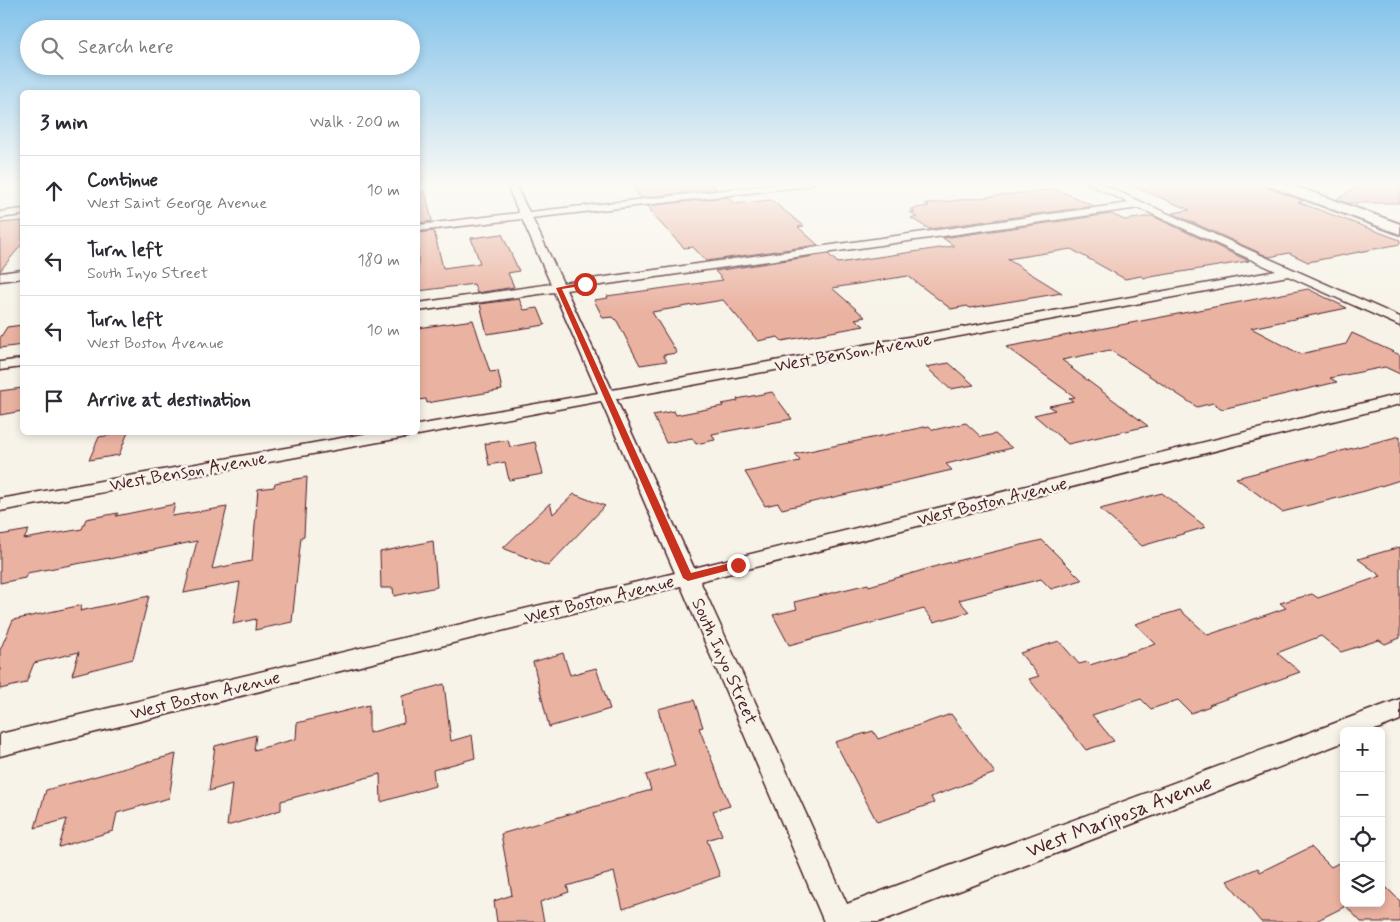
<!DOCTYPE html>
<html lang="en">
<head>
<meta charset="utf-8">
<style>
	body { margin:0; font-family:Mynerve,sans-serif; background:#f2f2f3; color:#2b2b33 }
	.controls { position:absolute; right:15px; bottom:15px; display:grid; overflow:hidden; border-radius:8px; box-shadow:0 2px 8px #0003 }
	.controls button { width:45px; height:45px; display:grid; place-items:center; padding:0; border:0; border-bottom:1px solid #e1e1e2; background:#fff; color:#2b2b33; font:25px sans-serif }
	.stop { position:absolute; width:15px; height:15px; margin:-11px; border:4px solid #c8321e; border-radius:50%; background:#fff }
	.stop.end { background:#c8321e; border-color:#fff; box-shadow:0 1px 5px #0008 }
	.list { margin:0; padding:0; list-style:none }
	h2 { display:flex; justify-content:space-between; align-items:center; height:65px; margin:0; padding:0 20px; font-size:21px }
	h2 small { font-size:16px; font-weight:400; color:#7c7c81 }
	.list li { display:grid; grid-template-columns:32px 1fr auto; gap:15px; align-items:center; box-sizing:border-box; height:70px; padding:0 20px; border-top:1px solid #e1e1e2 }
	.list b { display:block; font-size:19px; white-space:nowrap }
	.list p { margin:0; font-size:16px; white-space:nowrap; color:#7c7c81 }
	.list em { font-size:16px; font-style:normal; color:#7c7c81 }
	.icon { flex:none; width:28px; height:28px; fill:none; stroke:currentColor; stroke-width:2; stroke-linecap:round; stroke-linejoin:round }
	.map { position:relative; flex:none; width:1400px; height:922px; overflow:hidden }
	.search { position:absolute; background:#fff; box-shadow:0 2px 8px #0003; left:20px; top:20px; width:400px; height:55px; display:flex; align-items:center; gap:12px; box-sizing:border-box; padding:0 18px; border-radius:28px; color:#7c7c81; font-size:19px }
	.panel { position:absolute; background:#fff; box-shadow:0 2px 8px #0003; left:20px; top:90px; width:400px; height:345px; border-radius:8px }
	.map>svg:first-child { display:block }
	.building { fill:#eab2a1; stroke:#4a1f2b }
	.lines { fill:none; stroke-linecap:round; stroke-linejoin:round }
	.minor-casing { stroke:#4a1f2b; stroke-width:3 }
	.secondary-casing { stroke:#4a1f2b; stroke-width:4 }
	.minor { fill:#f7f3e8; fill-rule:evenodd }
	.secondary { fill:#f7f3e8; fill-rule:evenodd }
	.route { fill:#c8321e }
	.labels { text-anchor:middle; stroke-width:5; stroke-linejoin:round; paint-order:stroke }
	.street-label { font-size:18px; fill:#4a1f2b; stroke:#f7f3e8 }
	.near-street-label { font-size:21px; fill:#4a1f2b; stroke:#f7f3e8 }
</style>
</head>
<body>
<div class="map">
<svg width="1400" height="922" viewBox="0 0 1400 922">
	<rect width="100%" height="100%" fill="#f7f3e8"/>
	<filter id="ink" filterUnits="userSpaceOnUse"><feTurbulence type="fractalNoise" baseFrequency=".02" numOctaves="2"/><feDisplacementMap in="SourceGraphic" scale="10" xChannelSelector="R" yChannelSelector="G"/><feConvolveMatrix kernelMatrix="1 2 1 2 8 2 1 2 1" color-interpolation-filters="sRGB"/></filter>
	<g filter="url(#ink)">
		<path class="building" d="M629,183H708L717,189L641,198Z
			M1125,183H1265L1268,188L1302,200V202H1298L1400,240V244L1308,262L1289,253L1269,257L1172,213L1190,210Z
			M1364,183H1384L1400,186V203H1346L1337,199Z
			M1056,189L1094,206L929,229L911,218L917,217L910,212H915L911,209L929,206L925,204Z
			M425,191L432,221L418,223V192Z
			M727,197L735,204L771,200L804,226L798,227L818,245L706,261L693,247L684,248L650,212L652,211L648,206Z
			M1111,214L1125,220L1152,216L1249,261L1144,278L1141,276L1125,279L1071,249L1007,259L1062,293L970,308L967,306L951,309L908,276L832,288L865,317L855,319L864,326L782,341L778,337L758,341L723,300L652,312L677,353L663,355L667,361L640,365L617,321L613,317L603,318L594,300L608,298L607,296L723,280L715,271L828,254L838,263L878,257L954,246L943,238Z
			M22,221V244L0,271V223Z
			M434,231L443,268L480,263L471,238L502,234L519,271L508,273L514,287L477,293L474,284L418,291V233Z
			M1308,289L1347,308L1251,328L1300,354L1346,344L1352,333L1400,355V374L1385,367L1330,378L1337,382L1222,409L1213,403L1197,407L1110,350L1062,360L1073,368H1071L1148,426L1068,444L1034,415L1055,410L1049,406L1073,401L1069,398L1075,397L1006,347Z
			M519,299L524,310L538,308L545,325L487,334L480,304Z
			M473,320L490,372L498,371L502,390L427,403L426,399L418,400V328Z
			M22,325V345L0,348V338L7,327Z
			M949,363L974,385L950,389L926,367Z
			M22,388V411L0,415V391Z
			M772,392L792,419L712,434L715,440L696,444L692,438L666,443L653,415L674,411L676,415L723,406L722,404L738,401L737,399Z
			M966,423L981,437L995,434L1012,448L946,464L952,470L782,509L778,503L765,506L745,472L800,461L795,454L929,426L933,430Z
			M128,432L119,455L89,460L99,437Z
			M1400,436V480L1365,491L1282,512L1236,478Z
			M508,440L510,447L535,442L543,474L509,480L505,462L489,465L485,444Z
			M307,477L304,536L301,537L292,622L255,630L256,619L233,624L240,582L184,593L197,541L109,559V558L27,573L25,578L0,583V535L29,530L24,539L82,529L86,519L118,513L116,516L175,504L172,516L227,507L212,569L252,561L258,489L274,487L275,483Z
			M1162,493L1206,527L1142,546L1100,509Z
			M574,494L605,506L548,566L503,548L550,503L553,514Z
			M1042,540L1082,580L1051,589L1041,579L959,600L969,612L934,622L924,609L789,645L773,615L797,609L794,602L868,584L869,586L940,565Z
			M433,541L437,587L394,596L393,588H381L380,552Z
			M1400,547V638L1385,644L1379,640L1341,652L1321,636L1277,653L1300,672L1209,705L1210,706L1191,713L1178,700L1151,709L1141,699L1092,715L1114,741L1086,750L1029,679L1039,676L1020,653L1059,641L1079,664L1087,662L1090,665L1156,644L1135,624L1180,610L1208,635L1286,608L1280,603L1312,594L1318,598L1381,576L1358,559Z
			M149,596L133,659L72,675L79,652L34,663L26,683L0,689V650L13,620L82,605L80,611Z
			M563,653L570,675L596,668L610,709L549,727L533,662Z
			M444,684L451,741L472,735L475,758L433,770L435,786L381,802L380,774L281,801V810L227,826L232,784L209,791L215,746L256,735L254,750L296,739L297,723L369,705V733L404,723L402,696Z
			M694,700L703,727L699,728L730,806L713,811L722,835L707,840L720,876L623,909L614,872L567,886L569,892L540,902L544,922H497L494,901L512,895L501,834L651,790L646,775L675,766L658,709Z
			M951,714L995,773L931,797L934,803L877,822L835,742L873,731L878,739Z
			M176,754L169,798L117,813L113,831L59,847L67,819L35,828L46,790Z
			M1311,847L1331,867L1344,860V903H1381V882L1400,901V922H1361L1344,904V907L1314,922H1261L1227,881L1258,868L1260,872Z"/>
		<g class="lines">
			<defs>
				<path id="minor" d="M506,183H514L529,212L787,183H813L808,186L532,218L563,283L1129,203L1087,183H1099L1400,317V326L1288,276L616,399L694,568L1400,394V404L700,581L847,904L1400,699V720L1372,731H1344V742L879,922H824L681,586L0,756V734L675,573L601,401L418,435L413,434L406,437L0,511V499L375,432H418V425L598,393L554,292L418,311V303L551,284L522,219L418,231V225L519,213ZM1139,208L1276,271L612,390L566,290Z
					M22,209V215L0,218V212Z
					M22,270V278L0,281V273Z
					M22,359V367L0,370V362Z"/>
				<path id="secondary" d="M1267,183H1286L1400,224V234L1269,186Z"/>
			</defs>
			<use href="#minor" class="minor-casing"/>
			<use href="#secondary" class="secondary-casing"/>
			<use href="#minor" class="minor"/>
			<use href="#secondary" class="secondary"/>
		</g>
	</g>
	<linearGradient id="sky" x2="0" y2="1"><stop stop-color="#84c3eb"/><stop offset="0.59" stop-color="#fbfaf5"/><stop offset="1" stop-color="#fbfaf5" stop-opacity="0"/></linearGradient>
	<rect width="1400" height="312" fill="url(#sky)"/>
	<path class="route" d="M585,282L587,285L562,289L691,573L738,561L743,565L741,567L688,581L683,578L556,288Z"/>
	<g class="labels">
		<g class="street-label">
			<text transform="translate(853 352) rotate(-10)" y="6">West Benson Avenue</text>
			<text transform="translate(188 471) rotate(-10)" y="6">West Benson Avenue</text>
			<text transform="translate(992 501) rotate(-14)" y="6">West Boston Avenue</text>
			<text transform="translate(599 599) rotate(-14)" y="6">West Boston Avenue</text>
			<text transform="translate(725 661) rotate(66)" y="6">South Inyo Street</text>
			<text transform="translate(205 695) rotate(-14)" y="6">West Boston Avenue</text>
		</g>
		<g class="near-street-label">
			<text transform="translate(1119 816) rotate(-21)" y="7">West Mariposa Avenue</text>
		</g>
	</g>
</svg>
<div class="controls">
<button>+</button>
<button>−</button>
<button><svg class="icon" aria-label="locate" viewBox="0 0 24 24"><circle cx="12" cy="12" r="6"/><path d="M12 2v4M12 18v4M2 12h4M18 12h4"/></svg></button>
<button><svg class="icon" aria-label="layers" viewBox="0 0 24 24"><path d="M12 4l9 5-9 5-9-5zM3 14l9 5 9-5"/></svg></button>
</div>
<div class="stop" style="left:585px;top:284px"></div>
<div class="stop end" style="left:738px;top:565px"></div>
<div class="search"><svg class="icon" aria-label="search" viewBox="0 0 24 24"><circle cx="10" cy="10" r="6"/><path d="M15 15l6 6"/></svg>Search here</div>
<section class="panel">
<h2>3 min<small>Walk · 200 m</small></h2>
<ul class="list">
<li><svg class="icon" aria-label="ahead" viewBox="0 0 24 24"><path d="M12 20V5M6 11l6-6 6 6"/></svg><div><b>Continue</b><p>West Saint George Avenue</p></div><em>10 m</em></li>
<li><svg class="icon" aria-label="left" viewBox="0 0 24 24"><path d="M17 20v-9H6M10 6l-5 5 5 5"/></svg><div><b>Turn left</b><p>South Inyo Street</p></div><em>180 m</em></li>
<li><svg class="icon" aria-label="left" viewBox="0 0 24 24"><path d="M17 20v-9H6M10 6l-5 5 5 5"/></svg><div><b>Turn left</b><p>West Boston Avenue</p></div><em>10 m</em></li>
<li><svg class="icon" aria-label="arrive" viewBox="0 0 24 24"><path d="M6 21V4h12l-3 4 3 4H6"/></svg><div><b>Arrive at destination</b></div></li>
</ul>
</section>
</div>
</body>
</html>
